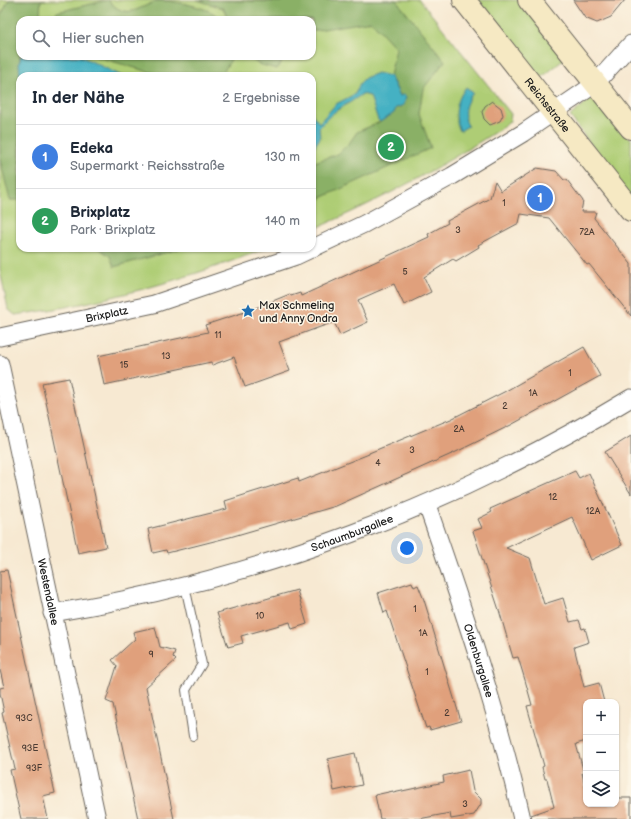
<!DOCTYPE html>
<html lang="de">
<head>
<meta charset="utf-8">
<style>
	body { margin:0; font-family:"Balsamiq Sans",sans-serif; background:#f6f6f7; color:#1f2937 }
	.controls { position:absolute; right:12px; bottom:12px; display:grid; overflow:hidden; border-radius:8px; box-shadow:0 1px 3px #0004 }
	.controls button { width:36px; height:36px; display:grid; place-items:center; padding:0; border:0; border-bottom:1px solid #e0e1e3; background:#fff; color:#1f2937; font:20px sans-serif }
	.you { position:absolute; left:407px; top:548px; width:14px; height:14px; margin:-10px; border:3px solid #fff; border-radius:50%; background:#1a73e8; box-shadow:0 0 0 6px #1a73e833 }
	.badge { display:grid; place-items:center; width:26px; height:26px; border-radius:50%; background:#1f6fb2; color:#fff; font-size:13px; font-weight:700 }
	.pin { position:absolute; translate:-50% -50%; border:2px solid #fff; box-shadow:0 1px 4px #0006 }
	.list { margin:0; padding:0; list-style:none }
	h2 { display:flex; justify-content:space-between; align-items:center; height:52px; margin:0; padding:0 16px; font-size:17px }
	h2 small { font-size:13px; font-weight:400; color:#747a83 }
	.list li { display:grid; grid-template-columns:26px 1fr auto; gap:12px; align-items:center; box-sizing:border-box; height:64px; padding:0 16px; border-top:1px solid #e0e1e3 }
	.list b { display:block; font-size:15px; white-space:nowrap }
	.list p { margin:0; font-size:13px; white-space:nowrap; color:#747a83 }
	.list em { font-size:13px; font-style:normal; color:#747a83 }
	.icon { flex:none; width:22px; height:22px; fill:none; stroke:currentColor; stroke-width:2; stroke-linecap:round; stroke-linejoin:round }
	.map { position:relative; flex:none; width:631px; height:819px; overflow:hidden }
	.search { position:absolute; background:#fff; box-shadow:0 1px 3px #0004; left:16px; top:16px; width:300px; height:44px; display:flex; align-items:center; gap:10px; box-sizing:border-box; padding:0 14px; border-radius:12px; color:#747a83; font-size:15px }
	.panel { position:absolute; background:#fff; box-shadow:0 1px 3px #0004; left:16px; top:72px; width:300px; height:180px; border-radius:12px }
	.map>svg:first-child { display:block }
	.green { fill:#aecd74; stroke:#657448; fill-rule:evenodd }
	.forest { fill:#8ab066; stroke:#536641 }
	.water { fill:#45b1c3; stroke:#306670 }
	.building { fill:#e0a07b }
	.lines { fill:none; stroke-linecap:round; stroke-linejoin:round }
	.service-casing { stroke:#69645c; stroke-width:10 }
	.minor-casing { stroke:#69645c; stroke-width:19 }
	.secondary-casing { stroke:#69645c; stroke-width:24 }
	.service { stroke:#fff; stroke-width:8 }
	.minor { stroke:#fff; stroke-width:17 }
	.secondary { stroke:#f6e9c3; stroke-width:22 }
	.labels { text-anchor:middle; stroke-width:3; stroke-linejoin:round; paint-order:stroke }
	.number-label { font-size:9px; fill:#4d3d34 }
	.street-label { font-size:11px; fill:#1c1c1c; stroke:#fcf5e5 }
	.poi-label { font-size:11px; fill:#1c1c1c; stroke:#fcf5e5; text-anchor:start }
</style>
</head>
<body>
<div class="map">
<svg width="631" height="819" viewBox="0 0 631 819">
	<rect width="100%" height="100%" fill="#fcf5e5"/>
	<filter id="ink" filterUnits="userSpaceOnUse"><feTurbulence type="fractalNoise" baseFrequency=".025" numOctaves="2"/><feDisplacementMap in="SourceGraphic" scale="8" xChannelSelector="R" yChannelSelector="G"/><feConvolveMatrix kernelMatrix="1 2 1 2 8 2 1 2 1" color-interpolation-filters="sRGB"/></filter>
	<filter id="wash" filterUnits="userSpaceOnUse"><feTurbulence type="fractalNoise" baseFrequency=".012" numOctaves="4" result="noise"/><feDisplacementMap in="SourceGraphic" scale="16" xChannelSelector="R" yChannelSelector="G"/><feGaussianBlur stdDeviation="0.9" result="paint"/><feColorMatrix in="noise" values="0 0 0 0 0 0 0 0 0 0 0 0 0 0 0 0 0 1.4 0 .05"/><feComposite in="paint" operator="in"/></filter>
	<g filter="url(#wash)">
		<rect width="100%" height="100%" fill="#f7e9d2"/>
		<path class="green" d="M0,0H420L511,114L510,121L506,125C445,165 380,201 312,230V76H20V248H267C187,279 101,304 15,315L8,309L0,270ZM20,20H312V56H20Z
			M470,0H521L567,57L536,82Z
			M590,99H596L631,139V200L570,116Z"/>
		<path class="forest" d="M9,0H46H41L40,14L53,16L57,12L108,0C127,21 137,8 157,1C173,0 212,7 222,20H20V200H10L0,160V17Z
			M197,0L281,2L285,0H396L445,61L423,89L419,114L431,148L312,202V163L338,154L350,142L357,132L380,122L396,108L401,107L404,94L400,96L390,76L396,48L371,21L312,31V20H229L223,8Z
			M94,56H233L221,76H163Z
			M248,56H286L277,69L258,64Z
			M98,248H182L114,267L110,256Z"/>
		<path class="water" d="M21,56H80L122,76L20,77L19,64Z
			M377,73L390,76L400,96L404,94L406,97L404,105L396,108L394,113L380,122L378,120L370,96L362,94C344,108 334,108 319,128L320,138L312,150V114L319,123L336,104L355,94L360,83L365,78Z
			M466,87L473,93C464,104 462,114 468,126L460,131C453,115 456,101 466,87Z"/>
		<g id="blocks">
			<path class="building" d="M573,0H625L611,17L597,23L585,18Z
				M492,101L501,108L503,115L500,121L490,125L484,119L482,112L485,106Z
				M537,168L556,171L564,180H567L583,201L581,212H596L594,218L631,264V316L589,264L587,265L549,218L521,214L519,223L478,245L479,247L456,261L453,259L424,277L431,292L404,305L394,284L358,300L368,322L340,335L334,322L279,342L290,371L245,387L234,357L212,365L211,362L104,385L98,356L208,332L205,325L248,311L290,294L291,296L300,293L301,296L429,237L428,234L448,223L447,221L490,198L495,181L501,191Z
				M584,347L600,376L511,425L456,452L336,506L230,537L167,553L166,550L153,553L148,529L227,509L225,501L298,478L299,482L369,454V453L451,419L504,392Z
				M69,378L106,547L78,553L42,383Z
				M631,436V494L605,452Z
				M575,471L579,478L589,473L622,545L591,560L572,517L506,548L530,558L544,604L563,598L570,622L579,620L582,629L585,628L589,642L574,647L584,687L599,683L604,702H586V741L576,744L584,773H582L586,790V804H616V798H631V819H532L531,815L554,807L547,779H545L542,767L544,766L527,706L532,705L525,680L518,657L513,658L499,610L473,531L482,528L478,519L492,512L490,509Z
				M7,570L55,793L43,796L48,819H21L10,770L15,769L2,713L4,712L0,693V688L4,687L0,670V571Z
				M412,582L414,587L418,585L424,600L461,721L430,730L429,727L426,728L387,611L384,613L378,593Z
				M297,590L307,624L292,629L290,622L241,636L243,643L228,647L217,613Z
				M155,627L160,647L175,651L173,657L176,660L146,687L174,819H138L113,704L106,701L117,666L112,660L135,639L133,632Z
				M355,753L362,785L334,791L328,759Z
				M469,770L473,791L481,799V804L474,815L451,819L450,813L419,819H380L375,795L393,791V793L444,782L443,776Z"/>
		</g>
	</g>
	<g filter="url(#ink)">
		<use href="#blocks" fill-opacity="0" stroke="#69645c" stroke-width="1"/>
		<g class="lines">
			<defs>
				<path id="service" d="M185,586L202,664L186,690L193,736"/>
				<g id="minor">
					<path id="s1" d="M0,337L154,304L296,256L364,224L452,176L523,133L595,84L631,44"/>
					<path id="s2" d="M0,364L97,819"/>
					<path id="s3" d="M427,505C463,608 498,712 522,819"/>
					<path id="s4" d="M52,613C258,580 454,505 631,398"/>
				</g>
				<g id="secondary">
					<path id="s5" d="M464,0L631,210"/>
					<path d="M529,0L631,128"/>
				</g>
			</defs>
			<use href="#service" class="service-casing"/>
			<use href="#minor" class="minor-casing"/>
			<use href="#secondary" class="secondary-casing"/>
			<use href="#service" class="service"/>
			<use href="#minor" class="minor"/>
			<use href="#secondary" class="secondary"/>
		</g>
	</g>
	<defs>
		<symbol id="sight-bare" viewBox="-9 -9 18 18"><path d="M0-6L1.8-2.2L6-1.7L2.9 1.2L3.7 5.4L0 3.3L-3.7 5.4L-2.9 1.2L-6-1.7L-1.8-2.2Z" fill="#1f6fb2" stroke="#fcf5e5" stroke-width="2.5" paint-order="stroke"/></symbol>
	</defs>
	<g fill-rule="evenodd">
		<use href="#sight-bare" x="238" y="301" width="20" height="20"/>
	</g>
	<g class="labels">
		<g class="number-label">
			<text x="504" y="206">1</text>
			<text x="458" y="233">3</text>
			<text x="587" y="235">72A</text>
			<text x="405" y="275">5</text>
			<text x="218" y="338">11</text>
			<text x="166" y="359">13</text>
			<text x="124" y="368">15</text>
			<text x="570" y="376">1</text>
			<text x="533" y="396">1A</text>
			<text x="505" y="409">2</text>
			<text x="459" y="432">2A</text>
			<text x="412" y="453">3</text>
			<text x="378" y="466">4</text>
			<text x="553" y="500">12</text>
			<text x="593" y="514">12A</text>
			<text x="415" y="612">1</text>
			<text x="260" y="619">10</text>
			<text x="423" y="636">1A</text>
			<text x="151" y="657">9</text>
			<text x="427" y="675">1</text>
			<text x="447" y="716">2</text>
			<text x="24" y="721">93C</text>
			<text x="30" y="751">93E</text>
			<text x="34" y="771">93F</text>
			<text x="465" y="807">3</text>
		</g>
		<g class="street-label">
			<text dy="4" stroke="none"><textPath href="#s5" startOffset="134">Reichsstraße</textPath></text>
			<text dy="4" stroke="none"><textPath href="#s1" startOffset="109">Brixplatz</textPath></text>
			<text dy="4" stroke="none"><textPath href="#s4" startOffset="311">Schaumburgallee</textPath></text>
			<text dy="4" stroke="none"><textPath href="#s2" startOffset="233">Westendallee</textPath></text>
			<text dy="4" stroke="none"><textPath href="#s3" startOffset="164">Oldenburgallee</textPath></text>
		</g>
		<g class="poi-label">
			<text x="259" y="309">Max Schmeling<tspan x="259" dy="13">und Anny Ondra</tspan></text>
		</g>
	</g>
</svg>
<div class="controls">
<button>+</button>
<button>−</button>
<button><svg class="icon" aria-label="layers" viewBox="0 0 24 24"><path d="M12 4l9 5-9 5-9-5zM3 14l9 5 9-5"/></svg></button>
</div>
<div class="you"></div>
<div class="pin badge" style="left:540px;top:198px;background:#3f7fe0">1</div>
<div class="pin badge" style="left:391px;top:147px;background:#2e9e5b">2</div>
<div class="search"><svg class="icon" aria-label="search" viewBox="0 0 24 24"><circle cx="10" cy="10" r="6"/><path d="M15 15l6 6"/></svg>Hier suchen</div>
<section class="panel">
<h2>In der Nähe<small>2 Ergebnisse</small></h2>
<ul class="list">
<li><span class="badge" style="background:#3f7fe0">1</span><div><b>Edeka</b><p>Supermarkt · Reichsstraße</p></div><em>130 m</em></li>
<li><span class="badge" style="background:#2e9e5b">2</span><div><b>Brixplatz</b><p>Park · Brixplatz</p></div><em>140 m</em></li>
</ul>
</section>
</div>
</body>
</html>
